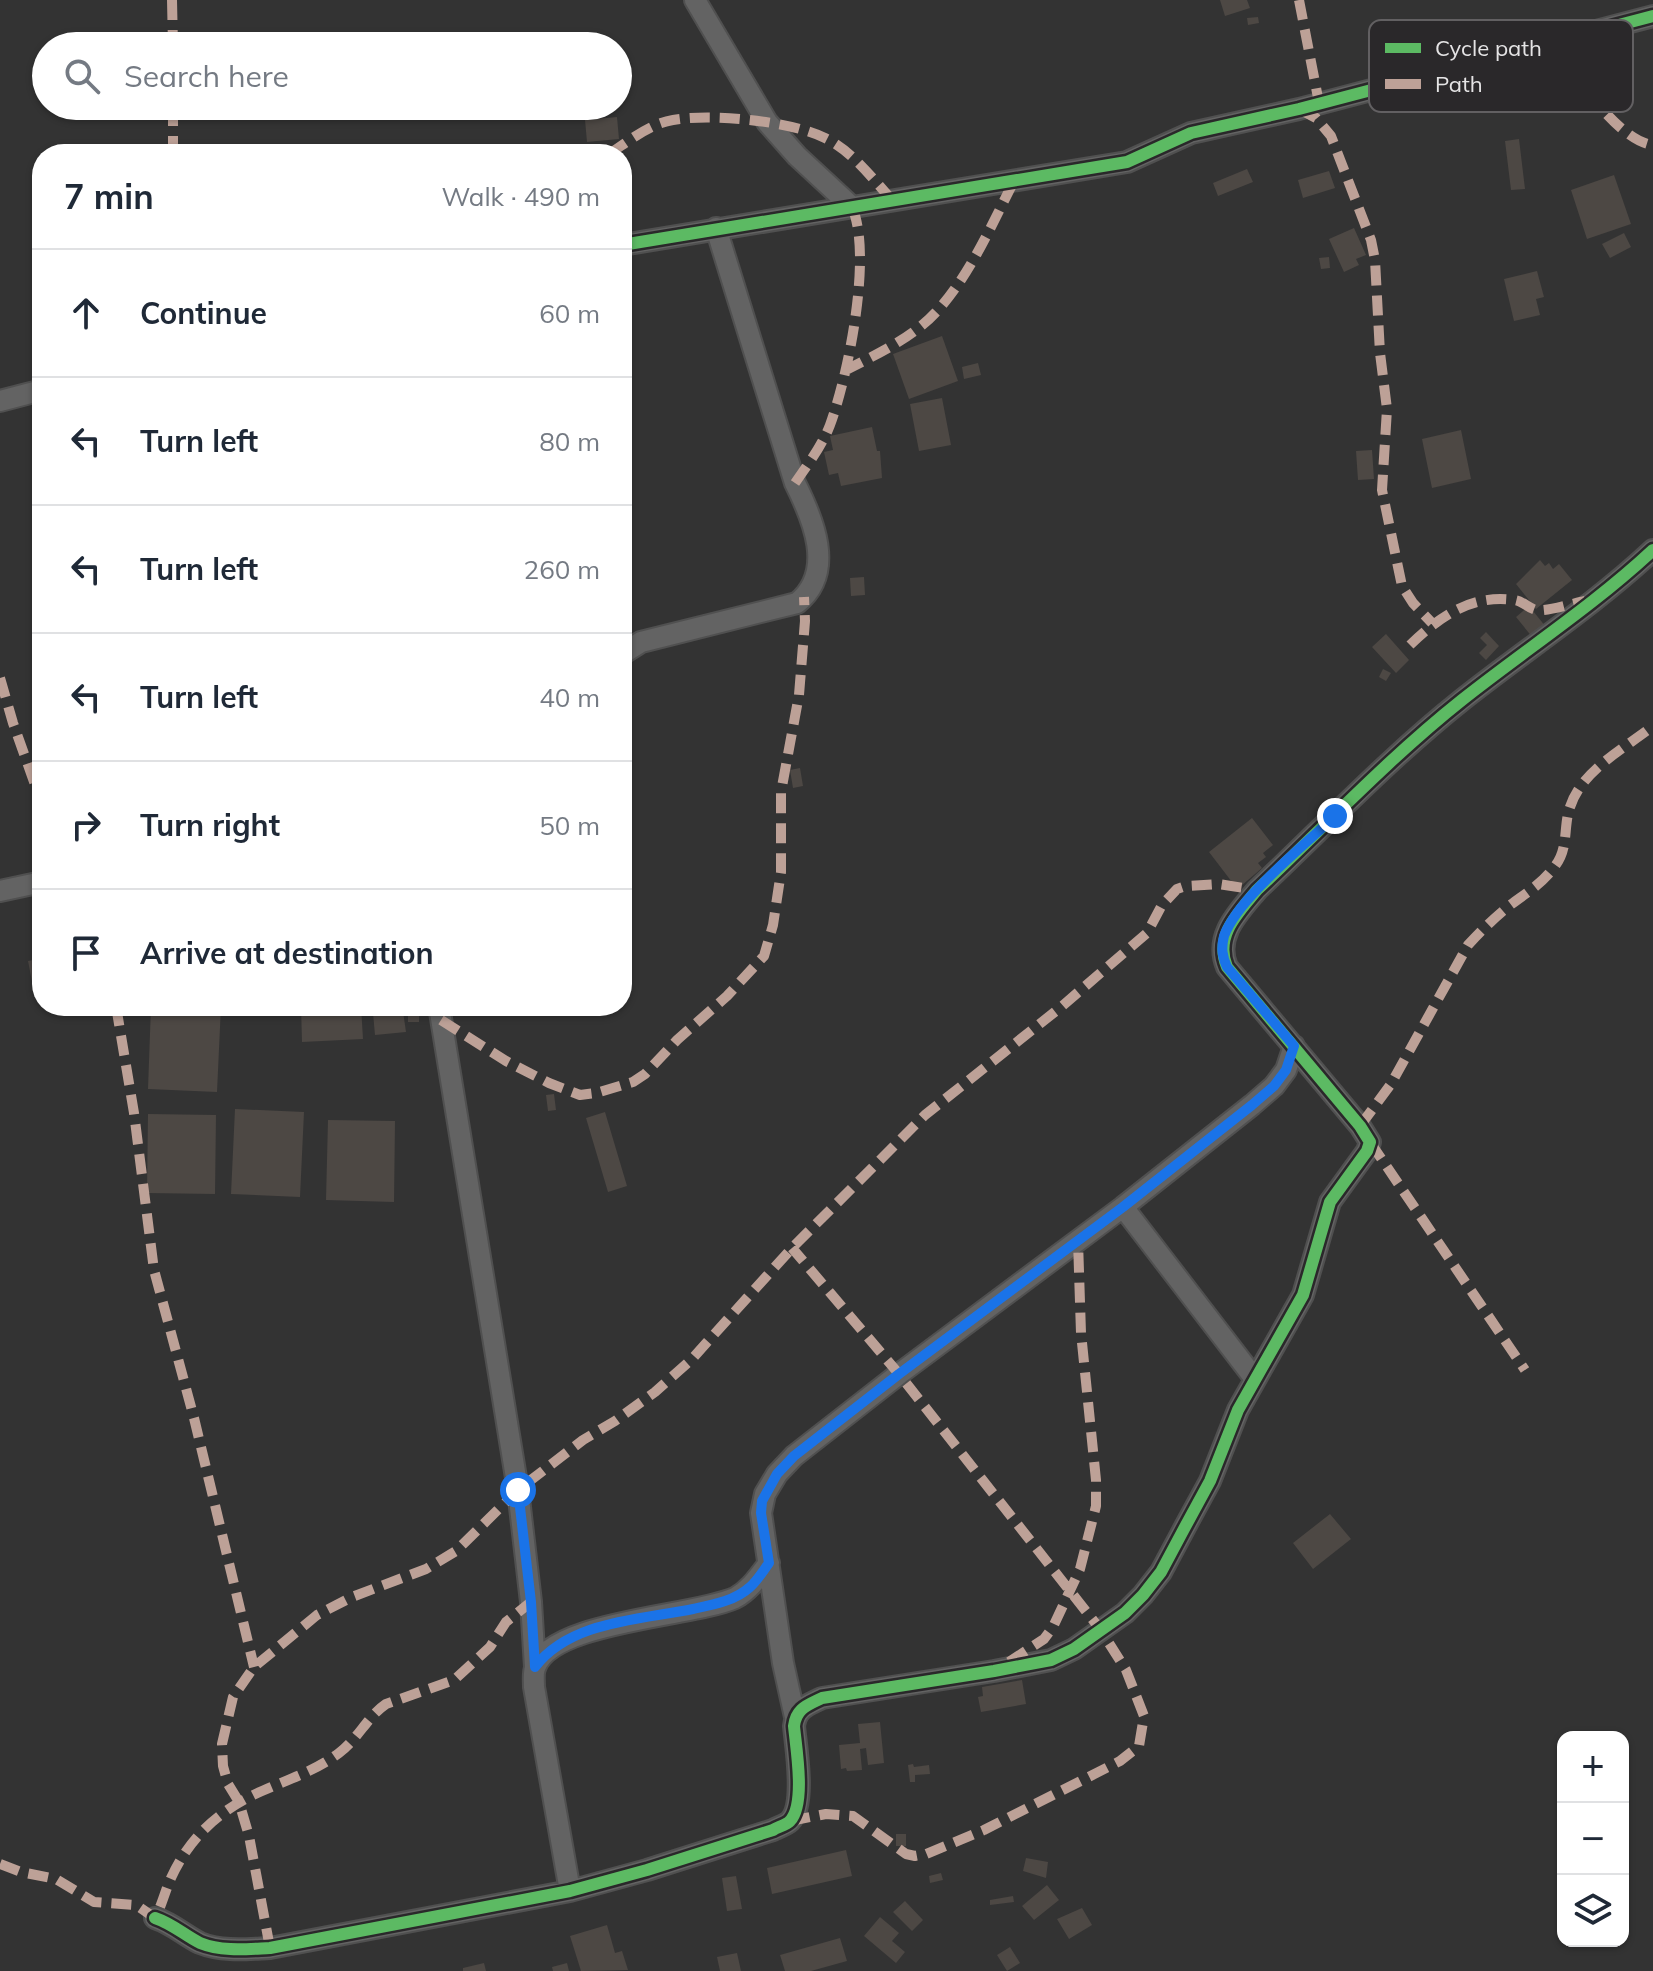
<!DOCTYPE html>
<html lang="en">
<head>
<meta charset="utf-8">
<style>
	body { margin:0; font-family:Mulish,sans-serif; background:#f6f6f7; color:#1f2937 }
	.controls { position:absolute; right:24px; bottom:24px; display:grid; overflow:hidden; border-radius:16px; box-shadow:0 2px 6px #0004 }
	.controls button { width:72px; height:72px; display:grid; place-items:center; padding:0; border:0; border-bottom:2px solid #e0e1e3; background:#fff; color:#1f2937; font:40px sans-serif }
	.stop { position:absolute; width:24px; height:24px; margin:-18px; border:6px solid #1a73e8; border-radius:50%; background:#fff }
	.stop.end { background:#1a73e8; border-color:#fff; box-shadow:0 2px 8px #0008 }
	.list { margin:0; padding:0; list-style:none }
	h2 { display:flex; justify-content:space-between; align-items:center; height:104px; margin:0; padding:0 32px; font-size:34px }
	h2 small { font-size:26px; font-weight:400; color:#747a83 }
	.list li { display:grid; grid-template-columns:52px 1fr auto; gap:24px; align-items:center; box-sizing:border-box; height:128px; padding:0 32px; border-top:2px solid #e0e1e3 }
	.list b { display:block; font-size:30px; white-space:nowrap }
	.list em { font-size:26px; font-style:normal; color:#747a83 }
	.icon { flex:none; width:44px; height:44px; fill:none; stroke:currentColor; stroke-width:2; stroke-linecap:round; stroke-linejoin:round }
	.map { position:relative; flex:none; width:1653px; height:1971px; overflow:hidden }
	.search { position:absolute; background:#fff; box-shadow:0 2px 6px #0004; left:32px; top:32px; width:600px; height:88px; display:flex; align-items:center; gap:20px; box-sizing:border-box; padding:0 28px; border-radius:44px; color:#747a83; font-size:30px }
	.panel { position:absolute; background:#fff; box-shadow:0 2px 6px #0004; left:32px; top:144px; width:600px; height:872px; border-radius:32px }
	.map>svg:first-child { display:block }
	.building { fill:#4d4844 }
	.lines { fill:none; stroke-linecap:round; stroke-linejoin:round }
	.street-casing { stroke:#505050; stroke-width:24 }
	.street { stroke:#636363; stroke-width:20 }
	.quiet { stroke:#bda197; stroke-width:10; stroke-dasharray:20 10; stroke-linecap:butt }
	.cycleway-casing { stroke:#2a282a; stroke-width:17 }
	.cycleway { stroke:#5cba63; stroke-width:12 }
	.route { stroke:#1a73e8; stroke-width:10 }
	.key { fill:#2a282a; stroke:#626062; stroke-width:2 }
	.key-label { font-size:22px; fill:#e5e4e5 }
</style>
</head>
<body>
<div class="map">
<svg width="1653" height="1971" viewBox="0 0 1653 1971">
	<rect width="100%" height="100%" fill="#333"/>
	<path class="building" d="M1220,0H1247L1250,8L1225,16Z
		M1258,17L1259,23L1248,25L1247,18Z
		M617,117L619,139L587,142L585,120Z
		M1519,139L1525,189L1511,190L1505,141Z
		M1247,169L1253,182L1218,196L1213,183Z
		M1329,171L1335,188L1303,198L1298,180Z
		M1614,175L1631,224L1587,239L1571,190Z
		M1354,228L1366,255L1356,259L1359,265L1344,272L1329,239Z
		M1624,233L1631,247L1610,258L1602,244Z
		M1329,257L1330,268L1321,269L1319,258Z
		M1537,271L1544,297L1536,299L1540,315L1514,321L1504,279Z
		M942,336L958,381L909,399L893,354Z
		M978,363L981,375L964,379L962,367Z
		M942,398L951,445L919,451L910,404Z
		M872,427L877,451H880L882,478L841,486L838,473L829,475L824,452L833,450L830,436Z
		M1461,430L1471,479L1432,488L1422,439Z
		M1372,450L1374,479L1358,480L1356,451Z
		M1540,560L1545,566L1549,563L1553,569L1559,564L1572,580L1536,609L1516,584Z
		M864,577L865,595L851,596L850,578Z
		M1529,606L1546,627L1533,638L1516,617Z
		M1486,632L1499,646L1486,660L1479,653L1487,645L1480,638Z
		M1386,634L1409,660L1396,673L1372,647Z
		M1383,669L1391,673L1386,681L1379,677Z
		M800,768L803,786L793,788L790,770Z
		M1252,818L1273,845L1263,853L1266,857L1258,863L1262,868L1241,886L1239,883L1235,886L1209,852Z
		M42,958V996L35,997L28,961Z
		M151,1006H221L217,1092L148,1089Z
		M301,1006H361L363,1039L302,1042Z
		M408,1008H419V1022H408Z
		M403,1011L406,1032L375,1035L373,1013Z
		M554,1094L556,1110L548,1111L546,1095Z
		M235,1109L304,1112L300,1197L231,1194Z
		M605,1112L627,1186L608,1192L586,1118Z
		M148,1114L216,1115L215,1194L147,1193Z
		M328,1120L395,1121L394,1202L326,1200Z
		M1330,1514L1351,1539L1313,1569L1293,1543Z
		M1022,1680L1026,1704L981,1712L978,1697L983,1696L982,1687Z
		M880,1722L884,1763L868,1765L866,1748L860,1749L862,1770L847,1771L846,1768L841,1769L839,1745L860,1743L858,1724Z
		M913,1764L914,1767L929,1765L930,1774L915,1775V1782H910L908,1765Z
		M896,1834H906V1846H896Z
		M846,1850L852,1876L772,1894L767,1868Z
		M1026,1858L1048,1862L1046,1878L1023,1871Z
		M941,1873L943,1880L930,1883L929,1876Z
		M736,1876L742,1909L727,1911L722,1878Z
		M1047,1885L1059,1900L1034,1920L1022,1906Z
		M1013,1896L1014,1902L990,1905V1900Z
		M905,1901L923,1920L912,1931L893,1912Z
		M1082,1908L1092,1925L1069,1939L1057,1919Z
		M880,1917L899,1933L892,1941L905,1952L896,1963L864,1936Z
		M607,1925L615,1953L622,1951L628,1970L581,1971L570,1936Z
		M840,1938L847,1961L811,1971H785L780,1955Z
		M1010,1947L1020,1963L1007,1971L997,1955Z
		M737,1953L741,1971H720L717,1957Z
		M484,1963L486,1971H463V1968Z
		M567,1963L569,1971H553L552,1967Z"/>
	<g class="lines">
		<defs>
			<path id="street" d="M695,0L767,122L797,156L852,207
				M622,245L1127,162L1191,133L1299,109L1653,16
				M0,401L42,390
				M622,654L641,642L797,603C836,572 813,519 795,483L716,228
				M0,891L42,882
				M439,1006L518,1490L531,1602L535,1667
				M1123,1207L1255,1379
				M795,1717L783,1663L761,1513L765,1494L777,1474L794,1456L899,1374L1123,1207L1252,1105L1274,1086L1286,1070L1294,1046
				M570,1891L534,1687C534,1681 533,1673 535,1668C550,1621 692,1617 735,1598C750,1590 759,1576 769,1563
				M155,1918C173,1924 184,1935 200,1943C222,1952 248,1949 270,1948L570,1891L647,1870L773,1830C778,1827 786,1825 790,1821C806,1804 796,1748 794,1726C796,1708 808,1705 822,1698L994,1671L1051,1660L1074,1649L1125,1613L1143,1595L1161,1572L1185,1527L1210,1481L1238,1410L1303,1295L1330,1202L1367,1151L1370,1142L1360,1126L1227,967C1214,936 1238,913 1257,890C1324,827 1389,758 1462,700C1525,650 1593,606 1653,550"/>
		</defs>
		<use href="#street" class="street-casing"/>
		<use href="#street" class="street"/>
		<path class="quiet" d="M172,0L173,46
			M1299,0L1319,103
			M1551,44C1573,71 1617,141 1653,145
			M173,106V154
			M1299,109L1316,118L1331,136L1371,240L1375,260L1380,353L1387,409L1382,490L1402,586L1413,603L1432,623
			M609,154C629,141 649,124 673,120C711,113 791,121 825,138C852,151 872,178 892,200
			M844,371C877,354 913,338 938,310C971,273 992,224 1014,181
			M795,483C808,464 822,446 830,425C848,376 873,255 852,207
			M1410,645C1439,617 1471,594 1514,600C1523,601 1528,608 1536,610C1546,612 1574,603 1585,601
			M0,678L13,723L42,804
			M116,1006L134,1113L154,1270L194,1418L254,1667
			M441,1020L506,1061L549,1083L580,1095L596,1093L633,1082L645,1074L677,1040L727,996L764,956L773,925L781,872V792L799,695L805,621L804,597
			M1360,1126L1391,1084L1468,945C1481,931 1494,918 1509,906C1526,893 1542,884 1555,866C1569,848 1563,827 1570,807C1582,770 1624,749 1653,726
			M1370,1142L1525,1370
			M1009,1662L1044,1639L1053,1627L1080,1569L1096,1506V1480L1081,1333L1078,1241
			M790,1821L826,1814L853,1816L906,1854L915,1856L926,1854L984,1830L1120,1761L1139,1746L1144,1716L1126,1670L1100,1629L899,1374L792,1248
			M0,1864L21,1872L56,1879L94,1902L136,1905L155,1918C162,1905 165,1891 171,1878C190,1836 221,1809 262,1791C289,1779 315,1771 339,1753C358,1739 367,1717 386,1704L454,1680L490,1647L506,1622L531,1602
			M270,1948L249,1836L239,1802L228,1784L223,1766L222,1744L233,1697L254,1667L317,1615L352,1597L426,1569L456,1551L518,1490L583,1440L615,1421L655,1392L691,1360L792,1248L925,1115L1061,1007L1147,933L1162,905L1177,889L1186,886L1218,884L1257,890"/>
		<defs>
			<path id="cycleway" d="M622,245L1127,162L1191,133L1299,109L1653,16
				M155,1918C173,1924 184,1935 200,1943C222,1952 248,1949 270,1948L570,1891L647,1870L773,1830C778,1827 786,1825 790,1821C806,1804 796,1748 794,1726C796,1708 808,1705 822,1698L994,1671L1051,1660L1074,1649L1125,1613L1143,1595L1161,1572L1185,1527L1210,1481L1238,1410L1303,1295L1330,1202L1367,1151L1370,1142L1360,1126L1227,967C1214,936 1238,913 1257,890C1324,827 1389,758 1462,700C1525,650 1593,606 1653,550"/>
		</defs>
		<use href="#cycleway" class="cycleway-casing"/>
		<use href="#cycleway" class="cycleway"/>
	</g>
	<g class="lines">
		<path class="route" d="M518,1490L531,1602L535,1667C570,1621 639,1620 693,1609C712,1605 735,1601 750,1587C757,1581 763,1571 769,1563L761,1513L762,1501L777,1474L794,1456L899,1374L1123,1207L1252,1105L1274,1086L1286,1070L1294,1046L1227,967C1222,956 1221,948 1224,936C1238,898 1305,845 1335,816"/>
	</g>
	<rect x="1369" y="20" width="264" height="92" rx="12" class="key"/>
	<rect x="1385" y="43" width="36" height="10" fill="#5cba63"/>
	<rect x="1385" y="79" width="36" height="10" fill="#bda197"/>
	<g class="key-label">
		<text x="1435" y="56">Cycle path</text>
		<text x="1435" y="92">Path</text>
	</g>
</svg>
<div class="controls">
<button>+</button>
<button>−</button>
<button><svg class="icon" aria-label="layers" viewBox="0 0 24 24"><path d="M12 4l9 5-9 5-9-5zM3 14l9 5 9-5"/></svg></button>
</div>
<div class="stop" style="left:518px;top:1490px"></div>
<div class="stop end" style="left:1335px;top:816px"></div>
<div class="search"><svg class="icon" aria-label="search" viewBox="0 0 24 24"><circle cx="10" cy="10" r="6"/><path d="M15 15l6 6"/></svg>Search here</div>
<section class="panel">
<h2>7 min<small>Walk · 490 m</small></h2>
<ul class="list">
<li><svg class="icon" aria-label="ahead" viewBox="0 0 24 24"><path d="M12 20V5M6 11l6-6 6 6"/></svg><div><b>Continue</b></div><em>60 m</em></li>
<li><svg class="icon" aria-label="left" viewBox="0 0 24 24"><path d="M17 20v-9H6M10 6l-5 5 5 5"/></svg><div><b>Turn left</b></div><em>80 m</em></li>
<li><svg class="icon" aria-label="left" viewBox="0 0 24 24"><path d="M17 20v-9H6M10 6l-5 5 5 5"/></svg><div><b>Turn left</b></div><em>260 m</em></li>
<li><svg class="icon" aria-label="left" viewBox="0 0 24 24"><path d="M17 20v-9H6M10 6l-5 5 5 5"/></svg><div><b>Turn left</b></div><em>40 m</em></li>
<li><svg class="icon" aria-label="right" viewBox="0 0 24 24"><path d="M7 20v-9h11M14 6l5 5-5 5"/></svg><div><b>Turn right</b></div><em>50 m</em></li>
<li><svg class="icon" aria-label="arrive" viewBox="0 0 24 24"><path d="M6 21V4h12l-3 4 3 4H6"/></svg><div><b>Arrive at destination</b></div></li>
</ul>
</section>
</div>
</body>
</html>
